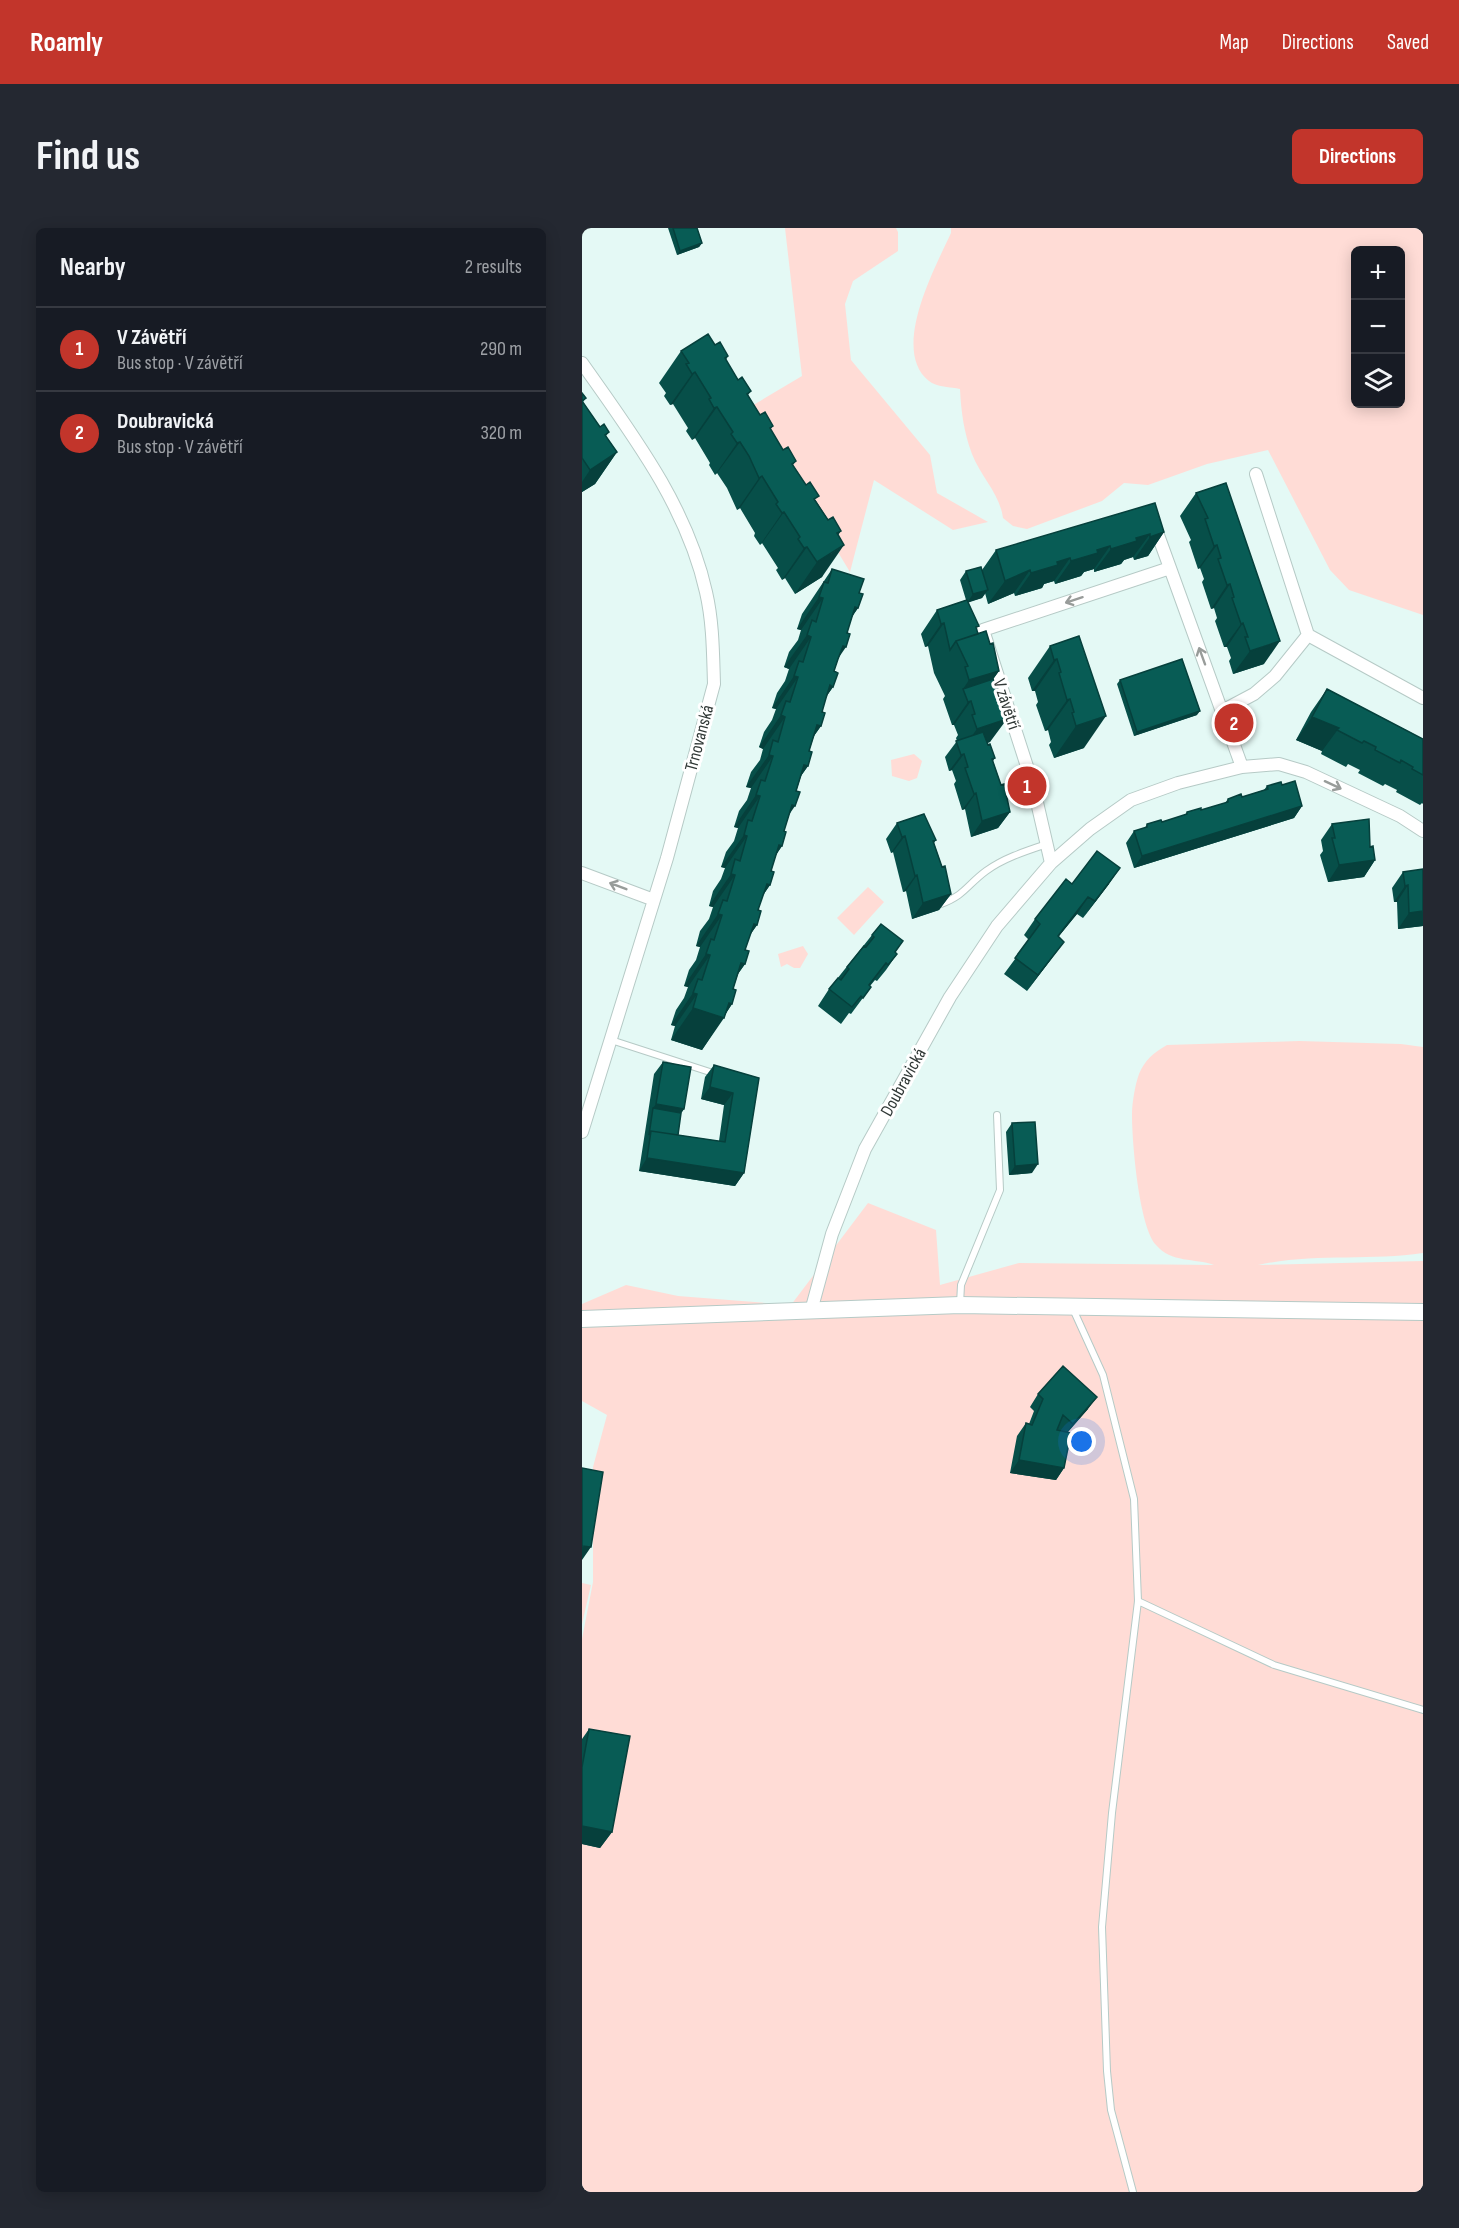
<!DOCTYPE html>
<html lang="en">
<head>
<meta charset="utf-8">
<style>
	body { margin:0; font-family:"Sofia Sans Condensed",sans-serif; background:#242831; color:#f1f3f6 }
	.controls { position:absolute; right:18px; top:18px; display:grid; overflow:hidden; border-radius:9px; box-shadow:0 3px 15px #0003 }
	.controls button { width:54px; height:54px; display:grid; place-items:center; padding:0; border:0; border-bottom:2px solid #363941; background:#171b24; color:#f1f3f6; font:30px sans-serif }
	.you { position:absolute; left:500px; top:1214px; width:21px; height:21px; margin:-15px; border:4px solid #fff; border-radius:50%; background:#1a73e8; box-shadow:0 0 0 9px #1a73e833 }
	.badge { display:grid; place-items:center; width:39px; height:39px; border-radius:50%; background:#c2352b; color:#fff; font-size:20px; font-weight:700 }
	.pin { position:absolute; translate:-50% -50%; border:3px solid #fff; box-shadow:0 2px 6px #0006 }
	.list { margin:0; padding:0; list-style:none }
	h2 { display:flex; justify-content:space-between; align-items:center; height:78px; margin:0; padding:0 24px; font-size:26px }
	h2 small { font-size:20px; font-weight:400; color:#9ea1a6 }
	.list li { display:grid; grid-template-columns:39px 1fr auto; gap:18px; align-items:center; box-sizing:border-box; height:84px; padding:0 24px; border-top:2px solid #363941 }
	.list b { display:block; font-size:22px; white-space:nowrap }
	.list p { margin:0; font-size:20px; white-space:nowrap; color:#9ea1a6 }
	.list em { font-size:20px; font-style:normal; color:#9ea1a6 }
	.icon { flex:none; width:33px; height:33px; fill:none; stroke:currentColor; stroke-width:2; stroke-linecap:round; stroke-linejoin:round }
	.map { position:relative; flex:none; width:841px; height:1964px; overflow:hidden; border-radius:9px }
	header { display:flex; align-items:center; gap:36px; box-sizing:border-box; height:84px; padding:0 30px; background:#c2352b; color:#fff }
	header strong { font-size:28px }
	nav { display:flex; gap:33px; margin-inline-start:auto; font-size:21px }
	.intro { display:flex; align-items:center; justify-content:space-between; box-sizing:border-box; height:144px; padding:0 36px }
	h1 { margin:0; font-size:42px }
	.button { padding:15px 27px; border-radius:9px; background:#c2352b; color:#fff; font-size:21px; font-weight:700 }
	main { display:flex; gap:36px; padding:0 36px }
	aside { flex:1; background:#171b24; border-radius:9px; box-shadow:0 3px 15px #0003 }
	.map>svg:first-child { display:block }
	.green { fill:#ffdcd6; fill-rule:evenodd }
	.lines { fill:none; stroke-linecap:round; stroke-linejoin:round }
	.lane-casing { stroke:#b6cac6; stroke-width:8 }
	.street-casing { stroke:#b6cac6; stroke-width:14 }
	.secondary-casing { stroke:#b6cac6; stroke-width:18 }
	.lane { stroke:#fff; stroke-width:6 }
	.street { stroke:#fff; stroke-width:12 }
	.secondary { stroke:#fff; stroke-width:16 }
	.wall { fill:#074f49 }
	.shaded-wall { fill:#06403c }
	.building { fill:#085c55; stroke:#06403c; stroke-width:1.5 }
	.oneway { stroke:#989c9a }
	.labels { text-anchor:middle; stroke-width:6; stroke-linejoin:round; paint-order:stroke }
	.street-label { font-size:18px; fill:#303836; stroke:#fff }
</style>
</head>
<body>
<header>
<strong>Roamly</strong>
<nav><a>Map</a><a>Directions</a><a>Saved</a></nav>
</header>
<div class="intro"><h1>Find us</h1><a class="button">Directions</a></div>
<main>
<aside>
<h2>Nearby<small>2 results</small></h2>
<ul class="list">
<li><span class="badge">1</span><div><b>V Závětří</b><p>Bus stop · V závětří</p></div><em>290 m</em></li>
<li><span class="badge">2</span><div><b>Doubravická</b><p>Bus stop · V závětří</p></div><em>320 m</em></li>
</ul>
</aside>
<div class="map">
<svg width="841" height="1964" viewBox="0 0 841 1964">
	<rect width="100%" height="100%" fill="#e4f9f5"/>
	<path class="green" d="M203,0H314L316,4V23L271,53L263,76L269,132L348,227L355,265L406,294L371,302L292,252L268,344L168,179L220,148Z
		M369,0H841V387L767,362L748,342L686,222L625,236L566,257L542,255L520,273L445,301L431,298L421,290C418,266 399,249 390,226C382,205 379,183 378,161C369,159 354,159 347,153C308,122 353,40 369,5ZM774,22H818V176H774Z
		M332,526L340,533L335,550L327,553L310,548L309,532Z
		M286,659L302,674L272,707L255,690Z
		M221,718L226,726L218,740H212L205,736L199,739L196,726Z
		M717,813L819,816L841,819V1025C787,1033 730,1025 676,1037L841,1033V1964H0V1411L11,1354V1239L25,1187L0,1173V1076L44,1057L96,1068L209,1077L286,975L354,1002L358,1057L437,1035L632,1037C613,1030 589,1035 574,1017C557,998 550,914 550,887C550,875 553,857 557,846C563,832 571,825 585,817Z
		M0,1355L9,1357L0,1396Z"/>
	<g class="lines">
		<defs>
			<path id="lane" d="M359,676C383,667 385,657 404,643C422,630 444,623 465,616
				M29,812L134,846
				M378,1076L379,1057L418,962L415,887
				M491,1081L521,1147L552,1271L556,1373L530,1585L520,1699L525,1843L529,1882L551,1964
				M556,1373L692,1437L841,1482"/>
			<path id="street" d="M0,135C50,206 105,278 124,364C131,394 131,425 132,456L85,630L0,904
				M674,246L726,407
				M572,296L588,340
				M640,483L672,466L693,448L726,407L841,470
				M469,635L451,557L401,402L588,340L660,539
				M0,645L72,672
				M229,1083L250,1006L283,921L368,769L415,698L469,635L508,601L549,572L596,555L660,539L697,536L724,544L818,588L841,603"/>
			<path id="secondary" d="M0,1091L378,1077L841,1084"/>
		</defs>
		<use href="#lane" class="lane-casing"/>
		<use href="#street" class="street-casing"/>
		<use href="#secondary" class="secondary-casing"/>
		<use href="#lane" class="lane"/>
		<use href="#street" class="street"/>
		<use href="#secondary" class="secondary"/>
	</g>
	<path class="wall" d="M86,0H115L120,15L117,19L95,27Z
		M133,117L146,128L144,132L156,152L169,163L166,167L178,187L191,198L188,202L201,222L214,233L211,237L256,307L240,349L213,366L203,350L200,352L194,342L196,340L180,315L178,317L172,308L173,305L158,280L155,282L145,260L135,245L133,247L127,237L128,235L113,210L110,212L104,203L106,200L91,176L88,177L82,168L84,165L77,155L99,123Z
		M0,165L4,170L1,174L18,199L27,204L24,208L35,224L13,256L0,264Z
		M644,255L682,436L651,446L647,433L649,430L645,419H642L633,393L635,390L632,380L629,381L620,354L622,351L618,340L616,341L607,314L609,312L598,288L614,265Z
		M582,304L566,328L552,332L551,329L542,332L539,336L512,344V341L502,344L499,348L473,356L472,353L462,356L460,360L433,368L432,365L406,376L403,365L400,370L386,374L396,406L417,443L411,451L423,476L421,479L408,514L405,515L413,530L411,533L428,584L416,600L389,609L383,581L380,582L372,556L374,553L370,542L367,543L363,529L375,513L374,510L376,507L372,497H370L361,471L363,468L352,445L346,418L343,419L339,406L355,382L384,372L378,352L384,343L400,342L414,322Z
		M250,341L277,365L276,380L270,389L252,443L251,459L244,469L240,484L239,498L232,508L227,523L226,538L219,548L202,603L200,618L194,627L189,643L188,657L181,667L176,682L175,697L168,707L163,722V736L156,746L151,761L150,776L120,822L89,812L93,798L89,797L94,782L102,770L106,759L102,758L107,742L114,732L118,719L114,718L118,703L127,691L131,679L127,678L131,663L139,651L143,640L139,639L144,624L152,613L156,600L152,599L157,583L165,572L169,560L164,559L169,544L178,532L181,521L177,519L182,504L190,492L194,481L190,480L195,465L203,453L207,441L202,439L207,424L216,412L219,402L215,401L220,386Z
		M497,408L502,520L472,530L467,517L469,514L466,502L463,503L454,477L456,474L453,463H450L446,450L468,418Z
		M538,452L615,487L552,508L535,456Z
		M745,461L841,511V576L840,575L838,577L814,564L815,562L803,556L801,558L776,545L778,542L766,536L764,539L739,526L740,523L714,512L729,484Z
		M700,557L720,578L712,590L552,640L544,615L552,603L563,600L565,596L580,594L603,587L605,584L619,582L643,575L646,571L660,569L682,562L685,558Z
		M315,595L354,612L352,615L369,666L357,682L330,691L324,663L321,664L311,624L309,625L304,611Z
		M750,596L788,619L793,632L782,649L746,654L738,627L741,623L739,612Z
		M821,644L841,698L816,701L815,674H812L810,660Z
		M490,656H527L501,690L495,686L476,709L470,730L445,763L422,746L447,712L442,707L453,691Z
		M290,707L321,713L313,724L315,726L304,742L295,753L293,752L288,758L289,759L269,786L267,785L259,796L236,778L247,761Z
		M81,834L102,881L99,885L96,907L137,913L142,877L119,871L123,849L132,837L177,850L162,945L153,958L57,943L72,846Z
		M430,895L450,945L427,947L424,904Z
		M456,1166L506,1181L486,1204L482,1240L474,1252L428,1245L435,1208L444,1195L447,1196L452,1183L448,1179Z
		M7,1501L30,1604L18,1620L0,1616V1511Z"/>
	<path class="shaded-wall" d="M120,15L117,19L95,27L98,23Z
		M113,144L91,176L88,177L110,146Z
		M135,179L113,210L110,212L132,180Z
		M158,214L135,245L133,247L155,215Z
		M35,224L13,256L0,264V254L8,242Z
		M180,248L158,280L155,282L177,250Z
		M202,284L180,315L178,317L200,285Z
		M259,303L239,332L262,317L240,349L213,366L255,305Z
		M582,304L566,328L552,332L568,309Z
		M568,306L551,329L542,332L539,336L512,344L529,321L554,310Z
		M635,317L618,340L616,341L632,318Z
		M528,318L512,341L502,344L499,348L473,356L489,333L515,322Z
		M225,319L203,350L200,352L222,320Z
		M488,330L472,353L462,356L460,360L433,368L449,345L475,334Z
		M448,342L432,365L406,376L423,353Z
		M648,356L632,380L629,381L645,357Z
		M406,362L400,370L385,375L391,366Z
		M237,369L241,370L219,402L215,401Z
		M273,379L276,380L254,411Z
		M362,395L346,418L343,419L359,396Z
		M661,395L645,419H642L659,396Z
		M225,407L229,409L207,441L202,439Z
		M698,413L682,436L651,446L668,423Z
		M261,418L264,419L242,451Z
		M475,431L453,463H450L472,432Z
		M417,443L395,474L389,473L372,497H370L386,474L381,461L387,452Z
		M212,448L216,449L194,481L190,480Z
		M248,457L251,459L229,490Z
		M488,471L466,502L463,503L485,472Z
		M423,476L409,496L425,491L408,514L378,524L395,501L420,477Z
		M618,483L615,487L552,508L555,504Z
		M199,487L203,489L181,521L177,519Z
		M524,488L502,520L472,530L494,498Z
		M730,489L757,500L740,523L714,512Z
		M235,497L239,498L216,530Z
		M382,526L370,542L367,543L379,527Z
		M187,527L191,528L169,560L164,559Z
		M222,537L226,538L203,570Z
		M394,565L383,581L380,582L392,566Z
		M174,567L178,568L156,600L152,599Z
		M210,577L213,578L191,610Z
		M720,578L712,590L552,640L560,628Z
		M428,584L416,600L389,609L400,593Z
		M162,607L165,608L143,640L139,639Z
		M323,608L311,624L309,625L320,609Z
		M197,617L200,618L178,650Z
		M793,632L782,649L746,654L757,637Z
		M538,640L527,656L501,690L513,673Z
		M149,646L153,647L131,679L127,678Z
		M335,647L324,663L321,664L333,648Z
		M185,656L188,657L166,689Z
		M826,657L815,674H812L823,658Z
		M369,666L357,682L330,691L341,675Z
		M506,669L495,686L464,724L476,708Z
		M841,683V698L816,701L827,685Z
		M136,686L140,687L118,719L114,718Z
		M172,696L175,697L153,728Z
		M482,714L470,730L445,763L456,747Z
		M124,726L128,727L106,759L102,758Z
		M159,735L163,736L140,768Z
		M111,765L115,766L93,798L89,797Z
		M147,775L150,776L141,790H142L120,822L89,812L111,780Z
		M128,859L151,865L142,877L119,871Z
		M74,876L102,881L94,893L71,880Z
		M65,930L162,945L153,958L57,943Z
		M456,936L450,945L427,947L433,938Z
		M515,1169L506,1181L482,1208L491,1196Z
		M437,1232L482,1240L474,1252L428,1245Z
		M0,1318L9,1319L0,1332Z
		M0,1598L30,1604L18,1620L0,1616Z"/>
	<path class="building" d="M91,0H115L120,15L98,23Z
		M126,106L133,117L138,114L146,128L143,130L156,152L160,149L169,163L165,166L178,187L183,184L191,198L188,200L201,222L206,219L214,233L210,236L224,257L228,254L237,268L232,271L246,292L251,289L259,303L255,305L262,317L235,334L225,319L222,320L216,311L218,309L202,284L200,285L194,276L196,274L180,248L177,250L167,228L158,214L155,215L149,206L151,204L135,179L132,180L127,171L129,170L113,144L110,146L104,136L107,135L99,123Z
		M0,165L4,170L0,173L18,199L22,196L27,204L23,207L35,224L8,242L0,230Z
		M644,255L698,413L668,423L663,409H666L661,395L659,396L650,370L652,369L648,356L645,357L636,331L639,330L635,317L632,318L623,291L626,290L614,265Z
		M573,275L582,304L568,309V306L554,310L555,313L529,321L528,318L515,322L516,325L489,333L488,330L475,334L476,337L449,345L448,342L423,353L414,322Z
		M399,339L406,362L391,366L384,343Z
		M250,341L282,351L277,365L281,366L276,380L273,379L265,405L268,406L264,419L261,418L256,431L252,443L256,445L251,459L248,457L244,470L240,484L243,485L239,498L235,497L227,523L230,524L226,538L222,537L214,563L218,564L213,578L210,577L202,603L204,604L200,618L197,617L189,643L192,644L188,657L185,656L176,682L179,683L175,697L172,696L163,722L167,723L163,736L159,735L151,761L154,762L150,776L147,775L142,790L111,780L115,766L111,765L116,751L120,752L128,727L124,726L129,711L132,712L140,687L136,686L141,672L145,673L153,647L149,646L153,631L158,633L165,608L162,607L166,592L170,593L178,568L174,567L179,552L183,553L191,528L187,527L191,512L196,514L203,489L199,487L204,473L208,474L216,449L212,448L217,433L221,434L229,409L225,407L230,392L234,394L241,370L237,369L242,354L246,355Z
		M385,372L397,398L394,399L396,406L374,413L368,422L362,395L359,396L355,382Z
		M404,403L408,416L411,415L417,443L387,452L383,439L386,438L374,413Z
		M497,408L524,488L494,498L490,485L492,484L488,471L485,472L477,445L479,444L475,431L472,432L468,418Z
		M600,431L618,483L555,504L538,452Z
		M411,451L423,476L420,477L425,491L395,501L390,487L393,486L389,473L386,474L381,461Z
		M745,461L841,511V547L830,541L831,539L819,532L818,535L793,522L794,519L782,513L780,515L755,502L757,500L730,489Z
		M401,504L406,517L408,516L413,530L410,531L419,557L422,556L428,584L400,593L394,565L392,566L383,540L386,539L382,526L379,527L374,513Z
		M713,553L720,578L560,628L552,603L565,599V596L579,592L580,594L605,586V584L619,580V582L646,574V571L659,566L660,569L686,561L685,558L699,554L700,557Z
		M342,586L354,612L351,613L360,639L363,638L369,666L341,675L335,647L333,648L323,608L320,609L315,595Z
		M787,591L788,619L791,618L793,632L757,637L750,610H753L750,596Z
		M515,623L538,640L513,673L506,669L476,708L482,714L456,747L433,730L458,696L453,691L484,651L490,656Z
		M841,641V683L827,685L826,657L823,658L821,644Z
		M299,696L321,713L313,724L315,726L306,737L304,735L287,757L289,759L281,770L279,768L270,779L247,761L256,750L259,752L267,741L265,739L282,718L284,719L292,709L290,707Z
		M81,834L109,839L102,881L74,876Z
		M132,837L177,850L162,945L65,930L69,903L143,914L151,865L128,859Z
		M71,880L99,885L96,907L69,903L67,907Z
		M453,894L456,936L433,938L430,895Z
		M481,1138L515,1169L491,1196L481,1187L475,1202L489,1205L482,1240L437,1232L444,1195L450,1197L461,1171L456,1166Z
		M0,1240L21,1244L9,1319L0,1318Z
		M7,1501L48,1508L30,1604L0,1598V1539Z"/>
	<defs><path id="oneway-shaft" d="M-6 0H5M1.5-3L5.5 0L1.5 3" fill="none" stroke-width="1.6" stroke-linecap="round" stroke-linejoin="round" transform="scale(1.5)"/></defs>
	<g class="oneway">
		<use href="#oneway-shaft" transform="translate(492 372) rotate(162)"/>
		<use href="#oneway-shaft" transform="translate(620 428) rotate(-110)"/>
		<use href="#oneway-shaft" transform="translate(751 557) rotate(25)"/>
		<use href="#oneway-shaft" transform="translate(36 658) rotate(-159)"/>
	</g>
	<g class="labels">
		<g class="street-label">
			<text transform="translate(425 476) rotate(72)" y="6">V závětří</text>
			<text transform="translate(117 510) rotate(-75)" y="6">Trnovanská</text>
			<text transform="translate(321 854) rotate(-61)" y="6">Doubravická</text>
		</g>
	</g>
</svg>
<div class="controls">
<button>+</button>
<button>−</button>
<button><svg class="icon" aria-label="layers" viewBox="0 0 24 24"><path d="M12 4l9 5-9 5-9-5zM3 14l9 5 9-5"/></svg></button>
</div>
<div class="you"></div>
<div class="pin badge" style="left:445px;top:558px">1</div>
<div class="pin badge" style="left:652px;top:495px">2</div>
</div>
</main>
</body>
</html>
